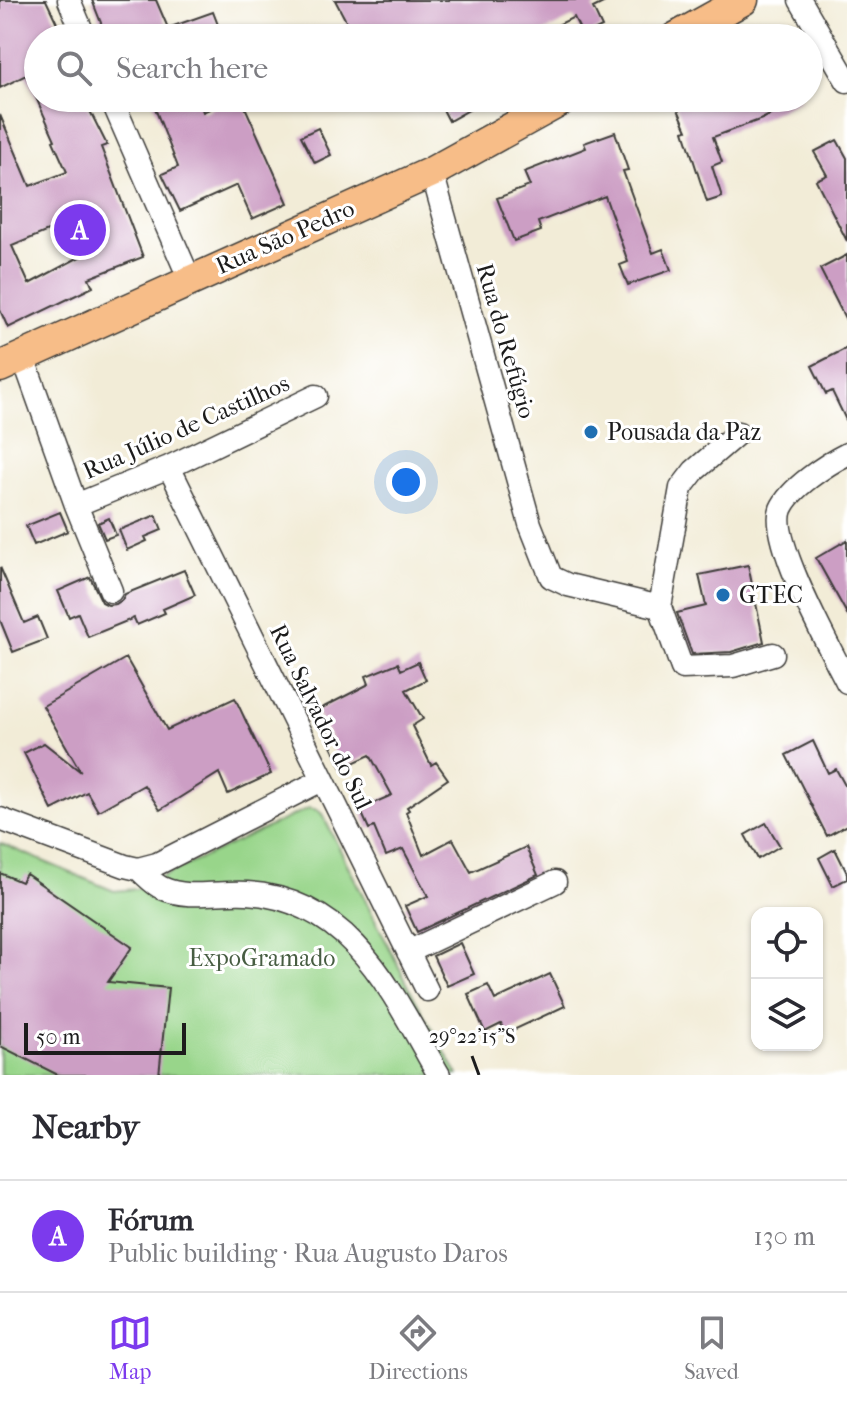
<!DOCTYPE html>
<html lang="en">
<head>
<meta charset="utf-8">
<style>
	body { margin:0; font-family:"IM FELL French Canon",serif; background:#f7f7f7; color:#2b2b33 }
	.controls { position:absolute; right:24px; bottom:24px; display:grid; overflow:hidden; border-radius:16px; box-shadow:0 2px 6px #0004 }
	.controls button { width:72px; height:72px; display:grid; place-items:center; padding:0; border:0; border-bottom:2px solid #e1e1e2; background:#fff; color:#2b2b33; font:40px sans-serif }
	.scale { position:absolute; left:24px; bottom:20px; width:162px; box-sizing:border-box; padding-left:8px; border:4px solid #1c1c1c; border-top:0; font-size:22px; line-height:28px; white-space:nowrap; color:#1c1c1c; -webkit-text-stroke:6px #fff; paint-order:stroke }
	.you { position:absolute; left:406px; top:482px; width:28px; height:28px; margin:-20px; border:6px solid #fff; border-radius:50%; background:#1a73e8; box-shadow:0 0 0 12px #1a73e833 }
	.badge { display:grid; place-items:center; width:52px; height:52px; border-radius:50%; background:#7c3aed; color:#fff; font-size:26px; font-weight:700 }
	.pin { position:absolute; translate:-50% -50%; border:4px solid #fff; box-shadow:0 2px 8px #0006 }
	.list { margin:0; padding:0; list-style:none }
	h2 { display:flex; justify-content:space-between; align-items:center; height:104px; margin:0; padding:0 32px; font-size:34px }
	h2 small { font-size:26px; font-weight:400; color:#7c7c81 }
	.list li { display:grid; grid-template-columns:52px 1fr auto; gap:24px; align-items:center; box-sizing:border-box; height:112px; padding:0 32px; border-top:2px solid #e1e1e2 }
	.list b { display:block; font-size:30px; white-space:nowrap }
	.list p { margin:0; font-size:26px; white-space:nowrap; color:#7c7c81 }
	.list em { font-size:26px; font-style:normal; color:#7c7c81 }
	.icon { flex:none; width:44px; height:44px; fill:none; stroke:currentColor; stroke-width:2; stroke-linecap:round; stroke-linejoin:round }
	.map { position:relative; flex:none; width:847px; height:1075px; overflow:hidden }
	.search { position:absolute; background:#fff; box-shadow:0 2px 6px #0004; left:24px; right:24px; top:24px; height:88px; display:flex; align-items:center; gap:20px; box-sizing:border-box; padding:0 28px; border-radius:44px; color:#7c7c81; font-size:30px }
	.sheet { height:216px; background:#fff }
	nav { display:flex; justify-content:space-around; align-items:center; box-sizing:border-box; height:112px; border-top:2px solid #e1e1e2; background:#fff; font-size:22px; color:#7c7c81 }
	nav a { display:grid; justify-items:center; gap:4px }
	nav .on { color:#7c3aed }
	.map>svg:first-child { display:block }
	.green { fill:#98d58a; stroke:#5a7853; stroke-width:2 }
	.building { fill:#cc9ec4; fill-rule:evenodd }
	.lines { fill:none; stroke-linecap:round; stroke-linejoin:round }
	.minor-casing { stroke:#3c3b38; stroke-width:25 }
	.major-casing { stroke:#3c3b38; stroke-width:33 }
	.minor { stroke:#fff; stroke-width:22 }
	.major { stroke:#f7bd88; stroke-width:30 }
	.ticks { fill:none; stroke:#1c1c1c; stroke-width:3 }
	.poi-dot { fill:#1f6fb2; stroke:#fff; stroke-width:3 }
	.labels { text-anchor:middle; stroke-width:6; stroke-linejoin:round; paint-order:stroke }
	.street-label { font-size:24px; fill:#1c1c1c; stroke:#fff }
	.poi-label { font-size:24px; fill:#1c1c1c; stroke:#fff; text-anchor:start }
	.park-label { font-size:24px; fill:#475d42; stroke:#fff }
	.ticks-label { font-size:20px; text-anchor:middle; fill:#1c1c1c; stroke:#fff; stroke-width:6; stroke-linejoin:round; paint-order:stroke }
</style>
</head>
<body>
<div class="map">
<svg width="847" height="1075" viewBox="0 0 847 1075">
	<rect width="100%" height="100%" fill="#fff"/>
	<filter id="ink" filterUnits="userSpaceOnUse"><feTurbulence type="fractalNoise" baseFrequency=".0125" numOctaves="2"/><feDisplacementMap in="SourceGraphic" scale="16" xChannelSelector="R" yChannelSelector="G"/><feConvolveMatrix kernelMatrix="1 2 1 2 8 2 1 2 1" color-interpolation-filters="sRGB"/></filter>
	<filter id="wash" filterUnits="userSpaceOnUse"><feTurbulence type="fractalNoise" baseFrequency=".006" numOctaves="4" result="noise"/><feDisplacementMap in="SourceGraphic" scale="32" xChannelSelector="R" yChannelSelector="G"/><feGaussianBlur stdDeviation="1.8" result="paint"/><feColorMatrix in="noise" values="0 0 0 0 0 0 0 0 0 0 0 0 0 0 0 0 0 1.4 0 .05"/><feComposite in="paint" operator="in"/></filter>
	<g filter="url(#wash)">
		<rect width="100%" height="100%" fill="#f2ecd7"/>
		<path class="green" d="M309,808L317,810L322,814L415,999L458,1075H0V843L114,891L136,889Z"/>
		<g id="blocks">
			<path class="building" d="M0,0H46L64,38H38V98H67L71,105L84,99L107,145L101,147L143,257L89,278L93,287L8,328L0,310V115L30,186L67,172L53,141L55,140L26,75L0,88ZM74,220L87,253L29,284L12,246Z
				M92,0H156L168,28L213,12L223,38H107Z
				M335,0H609L593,8L602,27L583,36L574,17L531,38H405L398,25L373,38H355Z
				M151,98H198L203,112L235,98H241L288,203L252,219L237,185L180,211L162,174L178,167Z
				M437,98H490L449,121Z
				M673,98H803L762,119L713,137L722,162L712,166L722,197L707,202L684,131L687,130Z
				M318,128L331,155L315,163L301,136Z
				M615,132L628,170L623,171L653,253L663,249L671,270L628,285L620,265L628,262L605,196L538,222L541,231L514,241L497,198L530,186L524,172L586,148L584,143Z
				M837,140L847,158V241L816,180L827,175L814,152Z
				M847,255V322L820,269Z
				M847,348V422L832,391L826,394L812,366Z
				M60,512L68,531L34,545L26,526Z
				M156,515L162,530L145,537L147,541L127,550L119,530Z
				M109,518L116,535L105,539L98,523Z
				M847,540V614L816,558Z
				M748,565L764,642L731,652L692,654L677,613L706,606L699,575Z
				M0,567L24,623L38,617L47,639L13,652L0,620Z
				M184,570L195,595L163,609L165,613L137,625L134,618L88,637L78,613L69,617L58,591L90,577L102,602L108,605L116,604L122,600L125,594Z
				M126,658L167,730L235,698L271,774L228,794L219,773L160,810L144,785L98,811L87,792L52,810L24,753L44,743L81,772L43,706Z
				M418,662L426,680L406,690L423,719L412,726L431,765L436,762L448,779L407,807L409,810L406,812L423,855L453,839L471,872L526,847L538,875L417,932L405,906L428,896L403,849L386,856L374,827L369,829L360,809L392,795L370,755L342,768L329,741L332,740L316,711L369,684L366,676L398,663L401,670Z
				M813,741L828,773L836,769L847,789V825L827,836L786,755Z
				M766,823L780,846L758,859L745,835Z
				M835,849L847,873V879L833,886L819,858Z
				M0,873L21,882L26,874L132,947L108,982L168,988L159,1075H58L0,1046Z
				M460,943L474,974L447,986L433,956Z
				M550,974L565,1006L505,1034L501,1024L485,1032L468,994L488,985L495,1000Z"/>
		</g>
	</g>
	<g filter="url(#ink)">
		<use href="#blocks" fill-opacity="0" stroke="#3c3b38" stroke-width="2"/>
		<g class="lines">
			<defs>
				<path id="minor" d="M69,0L85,38
					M800,0L847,81
					M111,98L190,280
					M432,172L530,524L551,577L568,585L660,607L682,668L733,666L773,654
					M23,357L76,505L111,591
					M847,454C827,464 790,488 781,509C769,540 831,650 847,682
					M169,467L427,990
					M76,505L169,467L316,396
					M660,607L681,488L694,471L738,433
					M0,819L125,866L138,869L157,864L322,780
					M138,869C146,875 153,884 162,888C188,900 220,891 247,893C353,900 393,995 439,1075
					M408,952L555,882"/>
				<path id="major" d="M675,38L743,0
					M0,367L432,172L566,98"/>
			</defs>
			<use href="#minor" class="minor-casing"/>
			<use href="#major" class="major-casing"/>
			<use href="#minor" class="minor"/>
			<use href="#major" class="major"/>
		</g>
	</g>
	<path class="ticks" d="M472,1056L479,1075"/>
	<g class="poi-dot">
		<circle cx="591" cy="432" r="8"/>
		<circle cx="723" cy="595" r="8"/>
	</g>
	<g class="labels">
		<g class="street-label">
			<text transform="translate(285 237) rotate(-24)" y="8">Rua São Pedro</text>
			<text transform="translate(506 341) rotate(74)" y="8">Rua do Refúgio</text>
			<text transform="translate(186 427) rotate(-24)" y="8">Rua Júlio de Castilhos</text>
			<text transform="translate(321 717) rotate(64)" y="8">Rua Salvador do Sul</text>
		</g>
		<g class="poi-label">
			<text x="607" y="440">Pousada da Paz</text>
			<text x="739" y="603">GTEC</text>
		</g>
		<g class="park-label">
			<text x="262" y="966">ExpoGramado</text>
		</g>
	</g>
	<g class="ticks-label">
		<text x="472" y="1043">29°22'15"S</text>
	</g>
</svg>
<div class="controls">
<button><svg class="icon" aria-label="locate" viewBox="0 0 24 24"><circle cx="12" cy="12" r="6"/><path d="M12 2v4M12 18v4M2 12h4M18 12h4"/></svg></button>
<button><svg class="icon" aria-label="layers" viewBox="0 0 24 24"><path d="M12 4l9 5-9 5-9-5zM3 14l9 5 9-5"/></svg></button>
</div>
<div class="scale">50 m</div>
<div class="you"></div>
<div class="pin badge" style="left:80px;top:230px">A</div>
<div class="search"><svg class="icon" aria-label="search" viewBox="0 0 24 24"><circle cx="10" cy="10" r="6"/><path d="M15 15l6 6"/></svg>Search here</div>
</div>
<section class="sheet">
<h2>Nearby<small></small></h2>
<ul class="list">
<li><span class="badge">A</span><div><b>Fórum</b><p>Public building · Rua Augusto Daros</p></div><em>130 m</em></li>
</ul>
</section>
<nav>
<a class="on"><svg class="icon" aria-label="map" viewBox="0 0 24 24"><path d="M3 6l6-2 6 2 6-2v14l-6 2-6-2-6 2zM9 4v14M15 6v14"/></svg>Map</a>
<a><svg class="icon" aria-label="directions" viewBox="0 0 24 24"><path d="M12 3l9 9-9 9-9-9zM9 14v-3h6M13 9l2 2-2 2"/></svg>Directions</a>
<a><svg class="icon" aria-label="saved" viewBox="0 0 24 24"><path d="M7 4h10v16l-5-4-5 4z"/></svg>Saved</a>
</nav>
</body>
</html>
